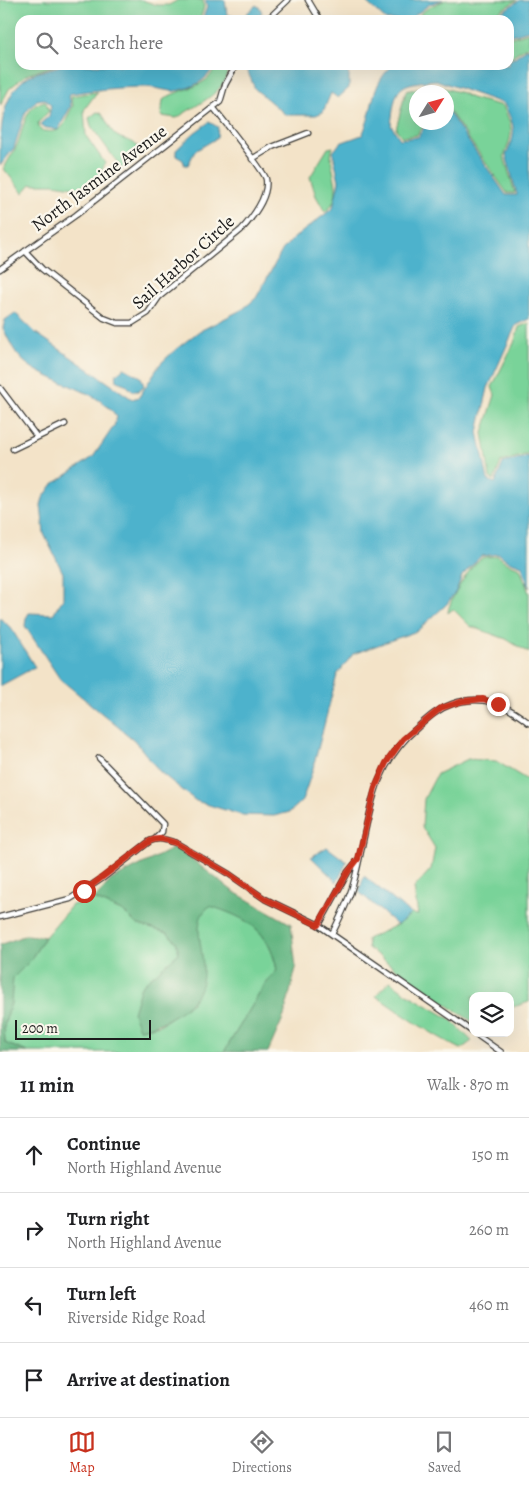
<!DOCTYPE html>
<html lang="en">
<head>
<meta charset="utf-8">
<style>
	body { margin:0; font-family:Alegreya,serif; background:#f2f2f2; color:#202124 }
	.controls { position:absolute; right:15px; bottom:15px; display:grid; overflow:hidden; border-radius:10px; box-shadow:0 5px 20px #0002 }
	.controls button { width:45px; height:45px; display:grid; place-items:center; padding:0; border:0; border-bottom:1px solid #e0e0e0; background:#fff; color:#202124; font:25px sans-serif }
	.compass { position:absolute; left:409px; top:85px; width:45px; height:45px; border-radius:50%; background:#fff; box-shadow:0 5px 20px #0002; rotate:53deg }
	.scale { position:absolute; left:15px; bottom:12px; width:136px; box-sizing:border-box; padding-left:5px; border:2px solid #1c1c1c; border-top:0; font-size:14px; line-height:18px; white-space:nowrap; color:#1c1c1c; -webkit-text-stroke:4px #fbf7ec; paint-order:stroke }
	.stop { position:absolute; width:15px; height:15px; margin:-11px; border:4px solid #c8321e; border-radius:50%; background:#fff }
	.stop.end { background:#c8321e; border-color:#fff; box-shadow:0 1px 5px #0008 }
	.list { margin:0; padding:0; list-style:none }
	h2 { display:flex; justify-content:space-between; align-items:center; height:65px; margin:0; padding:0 20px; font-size:21px }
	h2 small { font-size:16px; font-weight:400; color:#757577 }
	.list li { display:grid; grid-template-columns:32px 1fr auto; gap:15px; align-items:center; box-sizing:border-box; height:75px; padding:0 20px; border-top:1px solid #e0e0e0 }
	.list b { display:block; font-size:19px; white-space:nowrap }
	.list p { margin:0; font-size:16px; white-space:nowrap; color:#757577 }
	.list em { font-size:16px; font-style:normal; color:#757577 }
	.icon { flex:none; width:28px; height:28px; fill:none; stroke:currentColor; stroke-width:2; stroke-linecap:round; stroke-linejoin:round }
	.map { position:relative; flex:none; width:529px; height:1052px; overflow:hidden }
	.search { position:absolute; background:#fff; box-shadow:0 5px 20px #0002; left:15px; right:15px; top:15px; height:55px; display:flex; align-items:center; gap:12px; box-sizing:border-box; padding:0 18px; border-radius:15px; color:#757577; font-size:19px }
	.sheet { height:365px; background:#fff }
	nav { display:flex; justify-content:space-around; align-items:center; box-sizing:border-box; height:70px; border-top:1px solid #e0e0e0; background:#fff; font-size:14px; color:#757577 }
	nav a { display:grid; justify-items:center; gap:2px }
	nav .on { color:#c8321e }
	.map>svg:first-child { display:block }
	.green { fill:#79d399; stroke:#4a785a }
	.forest { fill:#62b581; stroke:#3f684e }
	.water { fill:#4db2cc; stroke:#346774; fill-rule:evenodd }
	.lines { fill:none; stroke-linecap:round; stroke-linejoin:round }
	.minor-casing { stroke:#3c3a36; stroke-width:7 }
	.minor { stroke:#fff; stroke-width:4.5 }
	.route { stroke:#c8321e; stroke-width:6 }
	.labels { text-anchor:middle; stroke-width:4.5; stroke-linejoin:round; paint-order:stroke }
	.street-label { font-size:18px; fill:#1c1c1c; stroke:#fbf7ec }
</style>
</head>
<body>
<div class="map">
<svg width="529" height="1052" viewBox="0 0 529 1052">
	<rect width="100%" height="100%" fill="#fbf7ec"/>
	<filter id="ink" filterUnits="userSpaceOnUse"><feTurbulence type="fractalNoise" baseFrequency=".02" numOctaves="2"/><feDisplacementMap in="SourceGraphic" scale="10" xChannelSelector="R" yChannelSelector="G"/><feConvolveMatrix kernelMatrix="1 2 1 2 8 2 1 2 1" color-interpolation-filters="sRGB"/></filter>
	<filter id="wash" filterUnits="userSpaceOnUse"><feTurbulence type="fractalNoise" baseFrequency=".0096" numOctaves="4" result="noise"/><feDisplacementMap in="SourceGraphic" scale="20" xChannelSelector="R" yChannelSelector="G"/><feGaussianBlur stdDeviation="1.12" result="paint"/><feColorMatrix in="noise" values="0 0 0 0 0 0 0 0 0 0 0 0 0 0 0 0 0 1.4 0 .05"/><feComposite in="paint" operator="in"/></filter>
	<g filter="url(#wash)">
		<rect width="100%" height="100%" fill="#f3e3c8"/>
		<path class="green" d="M0,0H142L157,5H169L178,0H203L204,7L200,20H20V65H56L26,75L9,89L0,106Z
			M446,0H517L485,20H419L421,13L431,6Z
			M529,32V45L509,58V38Z
			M216,65H226C234,90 193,106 177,118L161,116L163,100C181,86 207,91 216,65Z
			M434,85L462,93L471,98L503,106C513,128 514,132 504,156L515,193H507L447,108L446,92H416V122L425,123L417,135L402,137L396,129L406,91Z
			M97,92L84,110L86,136L105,163L99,179L87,189L54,184H31L23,193L4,169C7,161 12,155 16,147C24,131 23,106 45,101L49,111L38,123C39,129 40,131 46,131C66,134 64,120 73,106L71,96Z
			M97,112L101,113C107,120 110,131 117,136C126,142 137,139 139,152L129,165L122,169L91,126L89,118Z
			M333,147C325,166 349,194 325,212L316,196L310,177L328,148Z
			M529,323V454L501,462L494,480L490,478L483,433L495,395L492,387L514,343L519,327Z
			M498,556L507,563L520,568L529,593V653L506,639L470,626L453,609L448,613C448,601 471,564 482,558C486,556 494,557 498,556Z
			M468,759L496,761L529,781V1002L510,1008V996H473V1022L423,989L368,948L367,939L397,925L411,914L418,915L414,888L431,869L435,848L422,827L424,799L437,774Z
			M94,899L124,912L136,924L167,933L176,941L179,953L141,986L140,1029L160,1025L192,1003L198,921L204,910L210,905C248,919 268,928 277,970L264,986L224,1052H27L5,1043L4,1026L11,1003L12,978L29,962L45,937L72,905Z
			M390,981L406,993L450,1019L472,1041L461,1049C431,1034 403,1015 376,996Z"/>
		<path class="forest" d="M176,847L234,892L291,924L296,968L284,1016L268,1052H224L264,986L277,970C269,929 247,918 210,906C179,928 229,978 181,1011C166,1021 157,1026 139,1029L133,1013L141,986L179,953L176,941L167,933L136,924L124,912L94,899L111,880Z
			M26,935L45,937L29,962L13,978L11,1003L4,1026L5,1043L27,1052H0V945Z"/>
		<path class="water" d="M205,0H225L227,15L243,17L256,5L260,8L262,13L248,20H202L207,7Z
			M364,0H443L430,4L414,16L416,20H386Z
			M520,0H529V30L509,36V20H489Z
			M529,47V319L516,325L488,388L478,432L488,480L495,483L503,463L529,456V588L522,566L508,561L499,554L481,556L462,576L456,591L447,604L417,631L353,654L337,675L312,772L302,801L290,812L274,816L241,815L196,801L160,772L134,740L60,679L25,626L26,618L29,613L53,614L63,599V573L44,534L41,505L43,498L52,485L93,457L114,426L117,417C95,385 39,383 18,355C12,348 7,336 3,328L5,320L15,313L36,333L132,399L139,397L160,364L175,350L198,332L243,309L256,298L283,249L294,238L333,208L339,181L333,152L340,143L362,135C375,109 369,86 393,65H509V61ZM436,80L504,104C515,127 517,132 506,155L517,195H506L447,110L446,122L427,123L418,137L400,139L391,125C396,86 396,84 436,80Z
			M62,65H164L170,68L178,65H214C208,81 192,88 175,91C171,92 153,87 145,87C120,87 94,90 69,94L71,106L58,130L42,127L40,124L49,116L51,106L45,99L37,100L25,113L14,148L0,166C0,133 0,94 29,76C39,71 51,69 62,65Z
			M245,65H345L349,76V88L338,98L331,93L323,112L316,115H286L255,89Z
			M209,122L218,127L217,138L195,151L188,165H184L183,160L176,156V150L194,133Z
			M124,368L141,377L144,386L138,391H132L125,384L117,381L116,374Z
			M0,618L11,628L35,667L0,686Z
			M327,847L347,862L337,882L311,857Z
			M364,876L411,914L397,925L359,892Z"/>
	</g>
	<g filter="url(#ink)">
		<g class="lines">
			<defs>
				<path id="minor" d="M308,0L320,20
					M267,20L288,0
					M252,159L272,147L308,133
					M25,251L42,269L104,318L117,323H132L148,313L159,297L241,230C252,218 269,196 266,179C264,170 222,119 213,107
					M0,269L76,215L220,102L225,85L236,65
					M0,388L37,437
					M13,449L65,424
					M99,758L163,824L162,832L156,838
					M0,917L70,899L103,878L150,841C159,837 167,840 176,843L229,874L265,899L317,924L473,1032
					M319,925L348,872L358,860
					M332,934C340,918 348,902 353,885C370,825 366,771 418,727C429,717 438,709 452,704C482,694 506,704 529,723
					M474,1033L501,1052"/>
			</defs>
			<use href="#minor" class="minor-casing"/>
			<use href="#minor" class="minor"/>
		</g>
	</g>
	<g class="lines" filter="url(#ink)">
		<path class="route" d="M84,891L150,841C159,837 167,840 176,843L229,874L265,899L318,925L348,872L358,859L375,788L386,763L403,739L441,708L463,701L483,699L498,704"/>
	</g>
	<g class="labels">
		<g class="street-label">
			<text transform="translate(99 178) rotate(-37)" y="6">North Jasmine Avenue</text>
			<text transform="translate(183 262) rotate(-42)" y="6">Sail Harbor Circle</text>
		</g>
	</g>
</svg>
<div class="controls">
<button><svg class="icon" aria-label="layers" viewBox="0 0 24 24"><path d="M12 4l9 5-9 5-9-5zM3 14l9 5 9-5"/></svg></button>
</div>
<svg class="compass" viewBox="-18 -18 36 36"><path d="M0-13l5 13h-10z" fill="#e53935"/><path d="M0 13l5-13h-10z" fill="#757577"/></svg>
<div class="scale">200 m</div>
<div class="stop" style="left:84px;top:891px"></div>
<div class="stop end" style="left:498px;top:704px"></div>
<div class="search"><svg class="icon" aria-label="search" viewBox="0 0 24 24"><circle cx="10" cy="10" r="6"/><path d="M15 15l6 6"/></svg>Search here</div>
</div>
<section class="sheet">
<h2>11 min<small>Walk · 870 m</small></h2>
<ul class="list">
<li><svg class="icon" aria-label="ahead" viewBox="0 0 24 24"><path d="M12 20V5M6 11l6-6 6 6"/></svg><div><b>Continue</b><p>North Highland Avenue</p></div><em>150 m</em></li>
<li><svg class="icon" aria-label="right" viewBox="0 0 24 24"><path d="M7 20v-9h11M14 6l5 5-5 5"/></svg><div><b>Turn right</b><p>North Highland Avenue</p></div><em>260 m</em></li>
<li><svg class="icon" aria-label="left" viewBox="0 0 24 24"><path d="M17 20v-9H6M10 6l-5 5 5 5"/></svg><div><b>Turn left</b><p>Riverside Ridge Road</p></div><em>460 m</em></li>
<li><svg class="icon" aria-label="arrive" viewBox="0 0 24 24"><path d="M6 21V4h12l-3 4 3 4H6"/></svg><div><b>Arrive at destination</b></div></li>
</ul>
</section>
<nav>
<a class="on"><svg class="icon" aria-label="map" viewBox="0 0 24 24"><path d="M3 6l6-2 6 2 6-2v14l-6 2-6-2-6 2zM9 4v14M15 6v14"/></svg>Map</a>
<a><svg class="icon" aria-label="directions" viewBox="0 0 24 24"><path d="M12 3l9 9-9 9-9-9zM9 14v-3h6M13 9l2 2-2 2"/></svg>Directions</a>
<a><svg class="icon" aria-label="saved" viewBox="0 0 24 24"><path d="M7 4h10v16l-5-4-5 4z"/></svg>Saved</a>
</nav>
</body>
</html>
